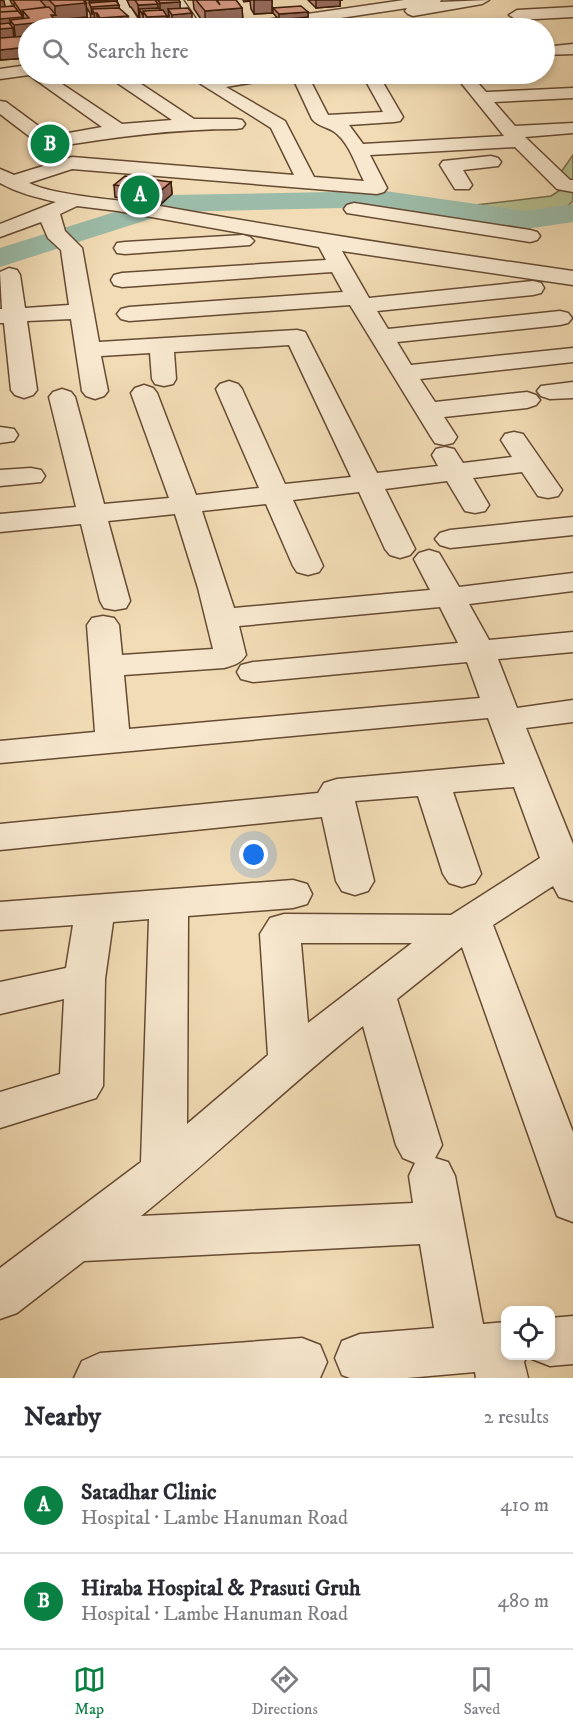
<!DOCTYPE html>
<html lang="en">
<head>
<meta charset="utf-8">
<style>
	body { margin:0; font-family:"IM FELL DW Pica",serif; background:#f2f2f3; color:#2b2b33 }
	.controls { position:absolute; right:18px; bottom:18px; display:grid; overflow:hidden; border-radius:12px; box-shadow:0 3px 9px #0003 }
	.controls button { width:54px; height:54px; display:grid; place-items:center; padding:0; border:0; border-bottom:2px solid #e1e1e2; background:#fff; color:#2b2b33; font:30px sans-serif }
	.you { position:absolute; left:254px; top:855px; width:21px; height:21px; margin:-15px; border:4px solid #fff; border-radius:50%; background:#1a73e8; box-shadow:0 0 0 9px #1a73e833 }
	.badge { display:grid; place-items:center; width:39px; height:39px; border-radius:50%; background:#0b8043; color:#fff; font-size:20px; font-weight:700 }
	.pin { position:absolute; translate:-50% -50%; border:3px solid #fff; box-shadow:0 2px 6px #0006 }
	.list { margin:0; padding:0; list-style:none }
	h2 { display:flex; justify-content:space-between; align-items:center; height:78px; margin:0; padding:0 24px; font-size:26px }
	h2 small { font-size:20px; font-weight:400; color:#7c7c81 }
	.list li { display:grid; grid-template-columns:39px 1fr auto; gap:18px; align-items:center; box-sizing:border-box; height:96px; padding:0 24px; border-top:2px solid #e1e1e2 }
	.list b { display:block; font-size:22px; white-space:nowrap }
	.list p { margin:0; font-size:20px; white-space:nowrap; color:#7c7c81 }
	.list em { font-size:20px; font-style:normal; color:#7c7c81 }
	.icon { flex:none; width:33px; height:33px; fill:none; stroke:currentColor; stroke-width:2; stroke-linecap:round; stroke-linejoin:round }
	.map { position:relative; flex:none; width:573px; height:1378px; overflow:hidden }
	.search { position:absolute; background:#fff; box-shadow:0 3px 9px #0003; left:18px; right:18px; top:18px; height:66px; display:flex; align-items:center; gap:15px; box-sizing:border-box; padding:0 21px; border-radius:33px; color:#7c7c81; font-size:22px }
	.sheet { height:270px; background:#fff }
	nav { display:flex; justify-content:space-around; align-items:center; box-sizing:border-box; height:84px; border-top:2px solid #e1e1e2; background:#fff; font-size:16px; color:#7c7c81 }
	nav a { display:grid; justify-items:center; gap:3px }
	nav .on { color:#0b8043 }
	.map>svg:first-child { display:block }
	.green { fill:#b6c191; stroke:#776e4c; stroke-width:1.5 }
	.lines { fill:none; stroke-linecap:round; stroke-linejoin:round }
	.river { fill:#9cbca9; fill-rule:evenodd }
	.minor-casing { stroke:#664b33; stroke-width:3 }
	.minor { fill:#f7e8cf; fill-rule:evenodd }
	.wall { fill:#ba8574; stroke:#381b08; stroke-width:1.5 }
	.shaded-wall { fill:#976c5e; stroke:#381b08; stroke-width:1.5; fill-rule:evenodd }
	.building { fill:#d89b87; stroke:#381b08; stroke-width:1.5 }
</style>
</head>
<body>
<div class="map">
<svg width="573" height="1378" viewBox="0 0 573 1378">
	<rect width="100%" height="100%" fill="#f2dcb5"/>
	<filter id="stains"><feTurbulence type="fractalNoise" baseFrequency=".00333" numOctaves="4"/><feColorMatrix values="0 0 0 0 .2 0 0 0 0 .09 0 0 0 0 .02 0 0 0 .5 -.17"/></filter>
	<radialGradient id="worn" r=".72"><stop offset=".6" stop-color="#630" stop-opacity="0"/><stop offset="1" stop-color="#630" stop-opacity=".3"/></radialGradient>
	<path class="green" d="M573,155V201L562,211L522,215L476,211V205L551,196L573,182L561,172Z
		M367,199L525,221L532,233L358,205Z"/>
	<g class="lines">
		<path class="river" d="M385,191L526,211L573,204V222L526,229L385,207L172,212L0,267V248L169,195Z"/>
		<defs>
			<path id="minor" d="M112,0H126L143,28H129Z
				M169,0H183L202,28H188Z
				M404,0H441L440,2L489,0L482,4L413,16L408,14L405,11L407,8L274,28H238L246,23Z
				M573,7V17L517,20L509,15L517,10Z
				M510,20L518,25L515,28H436L444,23Z
				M573,44V54L544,55V47Z
				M28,65V74H47L122,124L172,120L110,78L108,74H126L194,119H236L242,120L245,124L242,128L236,129C172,129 112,137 49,148L42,146L0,114V101L6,102L52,136L102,127L29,75L0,79V69Z
				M185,74H204L213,79L261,74L263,77L261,81L226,87L285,121L314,177L364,181C356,166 350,145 337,134C330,127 318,127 312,119L291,74H307L328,115L383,112L362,74H378L403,117L400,121L394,122L349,125L363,144L504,136L454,74H470L486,92L573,88V98L494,102L515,126L573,123V133L525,137L570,180H573V192L557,189L515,147L370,155L387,188L384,192L377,194L72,169L29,183C55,196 122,200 154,205C294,230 433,251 573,271V285L342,251L369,298L533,281L541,283L544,288L541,293L533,295L377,311L388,329L560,311L568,313L572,318L568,323L560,325L397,342L411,365L573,348V362L420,379L435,402L527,392L536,395L540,400L536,405L527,408L444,417L457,437L453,443L444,445L435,443L431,437L350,305L129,321L121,319L117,314L121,309L129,307L343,292L332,272L122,287L114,285L111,280L114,275L122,273L326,260L319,247L118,211L77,206L60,214L65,231L82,248L99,342L297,330L305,332L377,473L438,466L432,455L436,449L445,447L454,449L463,463L512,457L501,440L505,434L514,432L523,434L562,490L558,496L548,498L538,496L522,472L473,478L489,505L485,511L475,513L465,511L447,481L385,489L415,549L410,555L400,558L390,555L385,549L359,492L293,500L323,566L319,572L308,575L297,572L293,566L266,504L202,511L234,608L430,590L414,559L419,553L429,550L439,553L459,587L573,573V591L469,604L489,640L573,632V652L498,659L517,708L573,700V722L526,728L573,844V901L559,897L553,886L493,925L573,1132V1222L557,1216L462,947L397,999L442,1145L435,1158L448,1162L455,1176L483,1324L506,1322V1356H527L524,1362L528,1378H476L475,1372L407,1378H350L342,1375L335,1358L342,1341L360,1334L434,1328L420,1244L84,1261L17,1313L0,1319V1268L141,1162L149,919L113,922L105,979L103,1086L96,1098L0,1128V1092L60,1074L64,999L0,1014V982L66,968L73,925L0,930V902L293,880L307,884L312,894L307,904L293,908L188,916L187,1124L268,1055L260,934L270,918L284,914L451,915L540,858L514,787L453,792L481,874L475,883L462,887L449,883L443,874L418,796L355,801L374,881L368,891L355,895L342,891L336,881L322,817L0,850V824L318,793L324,783L337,779L505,764L488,718L0,763V741L95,732L87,625L92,618L103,616L114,618L119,625L122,655L213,649L198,588L175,514L108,521L130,601L126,608L115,610L104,608L100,601L81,524L0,532V514L76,507L49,397L53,392L62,389L71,392L75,397L104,504L169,498L131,393L135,388L144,385L153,388L157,393L196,495L259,488L216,389L220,384L229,381L238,384L242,389L285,484L351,477L289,345L174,352L176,379L173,384L164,386L155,384L152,379L150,353L101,356L108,391L104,396L95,399L86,396L82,391L71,319L27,321L37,390L33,395L24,398L15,395L11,390L4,323H0V309H2L0,272L9,268L17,270L20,275L25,308L69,305L61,250L48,238L41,222L0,237V224L56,202C35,197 18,193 0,183V169L14,175L72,157L294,175L271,128ZM440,607L458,643L253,662L241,665L237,672L241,679L253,682L467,662L480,698L129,729L124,675L224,668C234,665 240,664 246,655L239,626ZM301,943H412L308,1023ZM363,1026L396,1145L403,1158L415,1163L409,1176L413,1203L141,1216C217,1155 287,1087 363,1026Z
				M491,156L498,158L501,162L498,166L463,170L472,185L469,189H455L440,165L443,161Z
				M354,203L530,230L537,232L540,236L537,240L530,242L347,213L344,209L347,205Z
				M243,235L250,237L254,241L250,245L125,254L117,253L114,248L117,243L125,242Z
				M573,382V398L550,399L541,396L537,391L541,386Z
				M0,427L14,429L18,435L14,441L0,443Z
				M31,468L41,470L45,476L41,482L0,486V470Z
				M573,517V535L450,548L440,545L435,539L440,533L450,530Z
				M573,1316V1364L550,1366L532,1359L531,1356H550V1318Z
				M302,1338L320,1345L327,1362L320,1378H74L82,1361L100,1353Z"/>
		</defs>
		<use href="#minor" class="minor-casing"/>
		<use href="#minor" class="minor"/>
	</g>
	<path class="wall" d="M0,0L4,1L5,7L14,6V4H12L10,0H117L119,8L129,28H74L73,20L91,18L90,13L87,8V17L56,20L28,28V58L0,60Z
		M127,0H179L180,8L192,27L172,28L169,23V16H167V28H146L131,7H130Z
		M187,0H236L242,8L243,22L205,25L194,9L193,0Z
		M243,0H272V13L254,14L251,9L250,1L244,2Z
		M308,0H343H340V6L316,8Z
		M273,8L308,12V17L279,20L273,13Z
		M171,182L172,194L161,204L115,197L114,185Z"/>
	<path class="shaded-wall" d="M0,0L4,1L6,13L22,17L21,12H23L24,24L51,15H55V6L83,0H85V4L86,3L87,17L56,20L57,28H28V41L16,42L14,25L10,20L11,28H13L14,42L0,44Z
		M89,0H117L118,5H119L120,17L128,16L129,28H76V27L95,25L94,13L92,9V15L91,7ZM97,15L100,18L101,27L98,25Z
		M254,0H272V13L254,14Z
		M316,0H343H340V6L316,8Z
		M180,2V14L192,13V27L172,28V15L168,9L169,16H167V28H147V17L143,11V25V15L139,9L140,19H139L138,5L158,4V14H160V3Z
		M242,8L243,22L205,25V11Z
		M308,12V17L279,20V14Z
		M28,47V58L0,60V50Z
		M171,182L172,194L161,204L160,191Z"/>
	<path class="building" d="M13,0H40L46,7L22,10L23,12H21Z
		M49,0H83L86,3L55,6Z
		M89,0H108L90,1Z
		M135,0H155L158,4L138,5Z
		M158,0H179L180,2L160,3Z
		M196,0H216L220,5L217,0H236L242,8L205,11Z
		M116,1L119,5L91,7L89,3Z
		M14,6L18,11L0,12V7Z
		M301,6L308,12L279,14L273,8Z
		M49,7L56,15H51L55,21L14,25L10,20L29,18L22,10Z
		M119,8L128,16L100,18L97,13H94L92,9Z
		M159,8L161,10L143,11V15L139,9Z
		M188,8L192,13L172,15L168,9Z
		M163,10L167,16L147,17L143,11Z
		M18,11L23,17L0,19V12Z
		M95,18L99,25L76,27L73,20Z
		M112,19L115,26L99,27L96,20Z
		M9,23L13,28L0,29V24Z
		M28,36V47L0,50V38Z
		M125,176L171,182L160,191L114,185Z"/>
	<rect width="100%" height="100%" filter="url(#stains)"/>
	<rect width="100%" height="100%" fill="url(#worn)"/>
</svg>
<div class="controls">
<button><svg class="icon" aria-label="locate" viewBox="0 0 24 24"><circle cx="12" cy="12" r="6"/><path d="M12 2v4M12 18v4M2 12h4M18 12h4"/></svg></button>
</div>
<div class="you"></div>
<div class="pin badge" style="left:140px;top:195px">A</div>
<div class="pin badge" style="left:50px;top:144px">B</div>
<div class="search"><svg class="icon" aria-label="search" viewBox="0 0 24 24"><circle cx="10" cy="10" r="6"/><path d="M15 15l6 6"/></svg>Search here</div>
</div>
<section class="sheet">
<h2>Nearby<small>2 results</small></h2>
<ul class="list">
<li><span class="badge">A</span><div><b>Satadhar Clinic</b><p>Hospital · Lambe Hanuman Road</p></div><em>410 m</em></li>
<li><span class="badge">B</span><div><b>Hiraba Hospital &amp; Prasuti Gruh</b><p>Hospital · Lambe Hanuman Road</p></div><em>480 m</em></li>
</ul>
</section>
<nav>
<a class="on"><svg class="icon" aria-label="map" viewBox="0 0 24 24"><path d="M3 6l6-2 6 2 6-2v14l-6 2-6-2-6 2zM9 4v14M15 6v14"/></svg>Map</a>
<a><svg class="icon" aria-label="directions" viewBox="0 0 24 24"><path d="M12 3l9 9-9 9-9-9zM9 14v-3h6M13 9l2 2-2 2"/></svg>Directions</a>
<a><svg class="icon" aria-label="saved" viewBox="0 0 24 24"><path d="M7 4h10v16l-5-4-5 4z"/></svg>Saved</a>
</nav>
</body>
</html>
